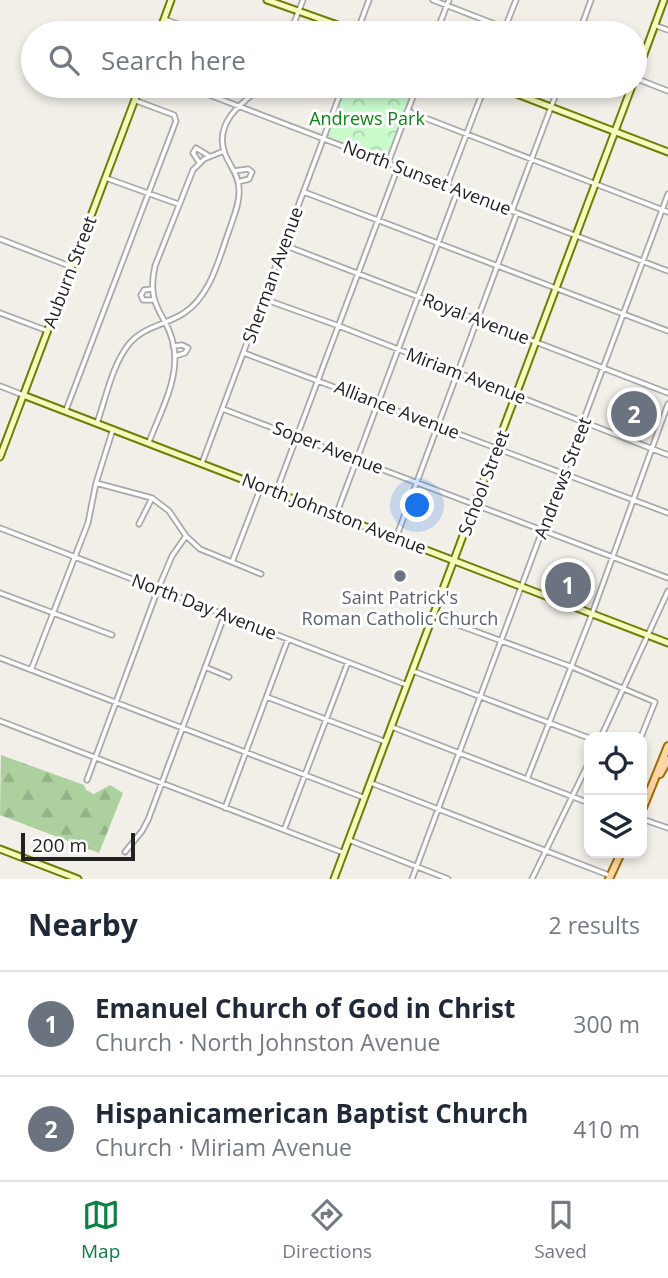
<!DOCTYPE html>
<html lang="en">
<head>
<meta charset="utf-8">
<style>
	body { margin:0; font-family:"Open Sans",sans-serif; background:#f6f6f7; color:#1f2937 }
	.controls { position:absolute; right:21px; bottom:21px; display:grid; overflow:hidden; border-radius:14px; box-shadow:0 4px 10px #0003 }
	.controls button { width:63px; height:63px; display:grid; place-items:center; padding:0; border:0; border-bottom:2px solid #e0e1e3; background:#fff; color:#1f2937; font:35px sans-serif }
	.scale { position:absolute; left:21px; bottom:18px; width:114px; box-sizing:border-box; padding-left:7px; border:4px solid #222; border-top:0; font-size:19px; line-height:24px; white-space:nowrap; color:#222; -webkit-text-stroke:5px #fff; paint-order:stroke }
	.you { position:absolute; left:418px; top:506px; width:24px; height:24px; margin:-18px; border:5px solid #fff; border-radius:50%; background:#1a73e8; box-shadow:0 0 0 10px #1a73e833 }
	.badge { display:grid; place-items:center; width:46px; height:46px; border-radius:50%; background:#0b8043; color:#fff; font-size:23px; font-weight:700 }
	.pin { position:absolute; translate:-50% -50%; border:4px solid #fff; box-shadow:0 2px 7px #0006 }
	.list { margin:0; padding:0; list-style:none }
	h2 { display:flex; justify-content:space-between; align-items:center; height:91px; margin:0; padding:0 28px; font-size:30px }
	h2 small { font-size:23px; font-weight:400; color:#747a83 }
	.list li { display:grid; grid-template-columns:46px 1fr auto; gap:21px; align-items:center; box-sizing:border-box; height:105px; padding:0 28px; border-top:2px solid #e0e1e3 }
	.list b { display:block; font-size:26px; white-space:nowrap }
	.list p { margin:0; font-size:23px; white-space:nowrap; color:#747a83 }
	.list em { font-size:23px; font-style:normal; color:#747a83 }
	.icon { flex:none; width:38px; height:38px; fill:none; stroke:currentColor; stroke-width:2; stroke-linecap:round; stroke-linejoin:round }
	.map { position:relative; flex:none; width:668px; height:879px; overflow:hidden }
	.search { position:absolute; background:#fff; box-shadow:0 4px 10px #0003; left:21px; right:21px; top:21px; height:77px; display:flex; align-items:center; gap:18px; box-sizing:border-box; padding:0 24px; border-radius:38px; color:#747a83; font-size:26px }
	.sheet { height:301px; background:#fff }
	nav { display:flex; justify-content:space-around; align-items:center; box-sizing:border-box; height:98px; border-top:2px solid #e0e1e3; background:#fff; font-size:19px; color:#747a83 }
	nav a { display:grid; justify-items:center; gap:4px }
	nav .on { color:#0b8043 }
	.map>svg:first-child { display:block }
	.forest { fill:url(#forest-firs) }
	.park { fill:url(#park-crowns) }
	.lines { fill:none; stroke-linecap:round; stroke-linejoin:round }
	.street-casing { stroke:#a9a9a9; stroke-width:7 }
	.secondary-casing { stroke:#707d05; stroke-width:9 }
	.primary-casing { stroke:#a06b00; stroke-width:10 }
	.street { stroke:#fff; stroke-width:3.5 }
	.secondary { stroke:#f7fabf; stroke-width:5 }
	.primary { stroke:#fcd6a4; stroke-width:6 }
	.worship-dot { fill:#6b7280; stroke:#fff; stroke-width:2.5 }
	.labels { text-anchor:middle; stroke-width:6; stroke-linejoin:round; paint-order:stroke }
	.park-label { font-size:18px; fill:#0c8416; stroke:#fff }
	.street-label { font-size:18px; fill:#222; stroke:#fff }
	.worship-label { font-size:18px; fill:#5b616d; stroke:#fff }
</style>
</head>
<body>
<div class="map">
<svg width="668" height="879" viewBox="0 0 668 879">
	<defs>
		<pattern id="forest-firs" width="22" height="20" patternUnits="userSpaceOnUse" patternTransform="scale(1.75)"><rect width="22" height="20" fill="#add19e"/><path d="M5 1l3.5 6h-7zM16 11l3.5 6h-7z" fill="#95b388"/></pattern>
		<pattern id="park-crowns" width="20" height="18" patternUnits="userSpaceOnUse" patternTransform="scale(1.75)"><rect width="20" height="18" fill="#c8facc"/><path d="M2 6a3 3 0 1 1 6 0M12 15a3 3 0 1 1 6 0" fill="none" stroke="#acd6af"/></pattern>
	</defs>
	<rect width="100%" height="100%" fill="#f2efe9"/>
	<path class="forest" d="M1,755L84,785L86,790L94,794L110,785L123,793L99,853L0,815Z"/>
	<path class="park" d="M346,86H414L386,158L328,136Z"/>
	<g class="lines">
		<defs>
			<path id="street" d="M433,0L518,33
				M164,19L201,33
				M654,25L668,30
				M357,32L369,0
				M290,33L303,0
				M436,33L449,0
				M503,33L516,0
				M579,33L591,0
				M635,78L668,91
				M186,86L668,271
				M407,111L668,212
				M199,162L193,153L196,148L209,156
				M388,163L417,86
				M234,171L248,169L252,172L249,179L238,182
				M106,178L178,204
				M447,185L485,86
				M304,192L668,331
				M512,211L559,86
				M0,239L72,267
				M284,245L668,393
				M152,289L144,290L141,295L143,300H153
				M264,299L339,326L668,455
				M0,313L48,331
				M173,346L182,345L188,348L185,353L175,356
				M244,353L668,513
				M0,386L23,395
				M223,409L668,578
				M66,410L176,121L174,115L134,100
				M97,423C106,398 112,365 129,344C144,326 166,325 184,313C212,295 220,254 231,225C235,213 240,201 239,189C239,176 230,166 225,154C213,123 242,102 263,86
				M149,442C160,413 179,380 174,348C169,314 145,310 155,266L193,170L204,159L224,151
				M202,463L343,86
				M96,483L152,498L169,511L186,536L200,549L261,574
				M276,492L398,167
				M336,515L458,190
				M139,524L152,498
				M0,528L407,685
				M396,538L517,213
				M232,562L261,487
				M0,593L112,635
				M434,616L572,667L655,702L641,737
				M0,658L365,798
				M205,667L229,677
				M31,670L88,523L96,483L113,429
				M413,671L589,738
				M267,697L386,742
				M0,721L344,853
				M392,727L589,803
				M601,737L668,591
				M527,779L592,614L668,404
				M87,780L158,589L172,556L186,536
				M371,783L611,876
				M225,808L288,639
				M642,819L668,828
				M284,830L348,662
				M349,840L448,879
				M125,852L142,831L148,820L225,614
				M412,879L668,194
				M532,879L589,762"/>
			<path id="secondary" d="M267,0L360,33
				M159,33L171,0
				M635,79L664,0
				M496,86L668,152
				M23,395L668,643
				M0,457L140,86
				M0,849L78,879
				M334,879L632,86"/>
			<path id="primary" d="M660,774L668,760
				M642,810L668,746
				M609,879L621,853"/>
		</defs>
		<use href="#street" class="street-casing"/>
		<use href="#secondary" class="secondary-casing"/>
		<use href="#primary" class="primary-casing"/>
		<use href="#street" class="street"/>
		<use href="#secondary" class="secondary"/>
		<use href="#primary" class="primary"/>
	</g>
	<circle class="worship-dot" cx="400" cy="576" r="7"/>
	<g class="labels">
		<g class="park-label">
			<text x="367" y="125">Andrews Park</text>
		</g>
		<g class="street-label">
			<text transform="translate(427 178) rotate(21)" y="6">North Sunset Avenue</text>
			<text transform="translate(70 272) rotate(-69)" y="6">Auburn Street</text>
			<text transform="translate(273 275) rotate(-70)" y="6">Sherman Avenue</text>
			<text transform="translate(476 319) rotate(21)" y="6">Royal Avenue</text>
			<text transform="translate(466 376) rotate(21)" y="6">Miriam Avenue</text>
			<text transform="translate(397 410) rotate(21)" y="6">Alliance Avenue</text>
			<text transform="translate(328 448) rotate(21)" y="6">Soper Avenue</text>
			<text transform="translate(563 478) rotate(-69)" y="6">Andrews Street</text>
			<text transform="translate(484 483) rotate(-69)" y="6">School Street</text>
			<text transform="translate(334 514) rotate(21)" y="6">North Johnston Avenue</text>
			<text transform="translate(204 607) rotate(21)" y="6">North Day Avenue</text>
		</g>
		<g class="worship-label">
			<text x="400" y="604">Saint Patrick's<tspan x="400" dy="21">Roman Catholic Church</tspan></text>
		</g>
	</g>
</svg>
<div class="controls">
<button><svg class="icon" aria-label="locate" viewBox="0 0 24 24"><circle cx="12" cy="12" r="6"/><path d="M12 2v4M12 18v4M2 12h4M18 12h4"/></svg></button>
<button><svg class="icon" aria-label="layers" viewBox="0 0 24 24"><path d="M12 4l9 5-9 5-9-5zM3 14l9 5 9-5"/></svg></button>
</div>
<div class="scale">200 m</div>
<div class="you"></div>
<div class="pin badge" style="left:568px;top:585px;background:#6b7280">1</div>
<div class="pin badge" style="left:634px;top:414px;background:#6b7280">2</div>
<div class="search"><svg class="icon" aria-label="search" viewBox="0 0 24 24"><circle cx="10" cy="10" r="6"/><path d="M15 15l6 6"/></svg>Search here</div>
</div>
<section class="sheet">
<h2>Nearby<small>2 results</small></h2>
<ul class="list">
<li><span class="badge" style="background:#6b7280">1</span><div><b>Emanuel Church of God in Christ</b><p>Church · North Johnston Avenue</p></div><em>300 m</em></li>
<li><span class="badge" style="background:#6b7280">2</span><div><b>Hispanicamerican Baptist Church</b><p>Church · Miriam Avenue</p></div><em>410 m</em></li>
</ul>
</section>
<nav>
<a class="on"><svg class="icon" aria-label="map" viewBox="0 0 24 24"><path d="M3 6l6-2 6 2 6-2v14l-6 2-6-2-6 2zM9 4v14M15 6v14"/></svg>Map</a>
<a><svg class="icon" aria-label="directions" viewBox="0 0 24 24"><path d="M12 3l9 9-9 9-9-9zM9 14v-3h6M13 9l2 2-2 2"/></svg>Directions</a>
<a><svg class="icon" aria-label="saved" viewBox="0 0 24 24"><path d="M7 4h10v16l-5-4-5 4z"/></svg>Saved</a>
</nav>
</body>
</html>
